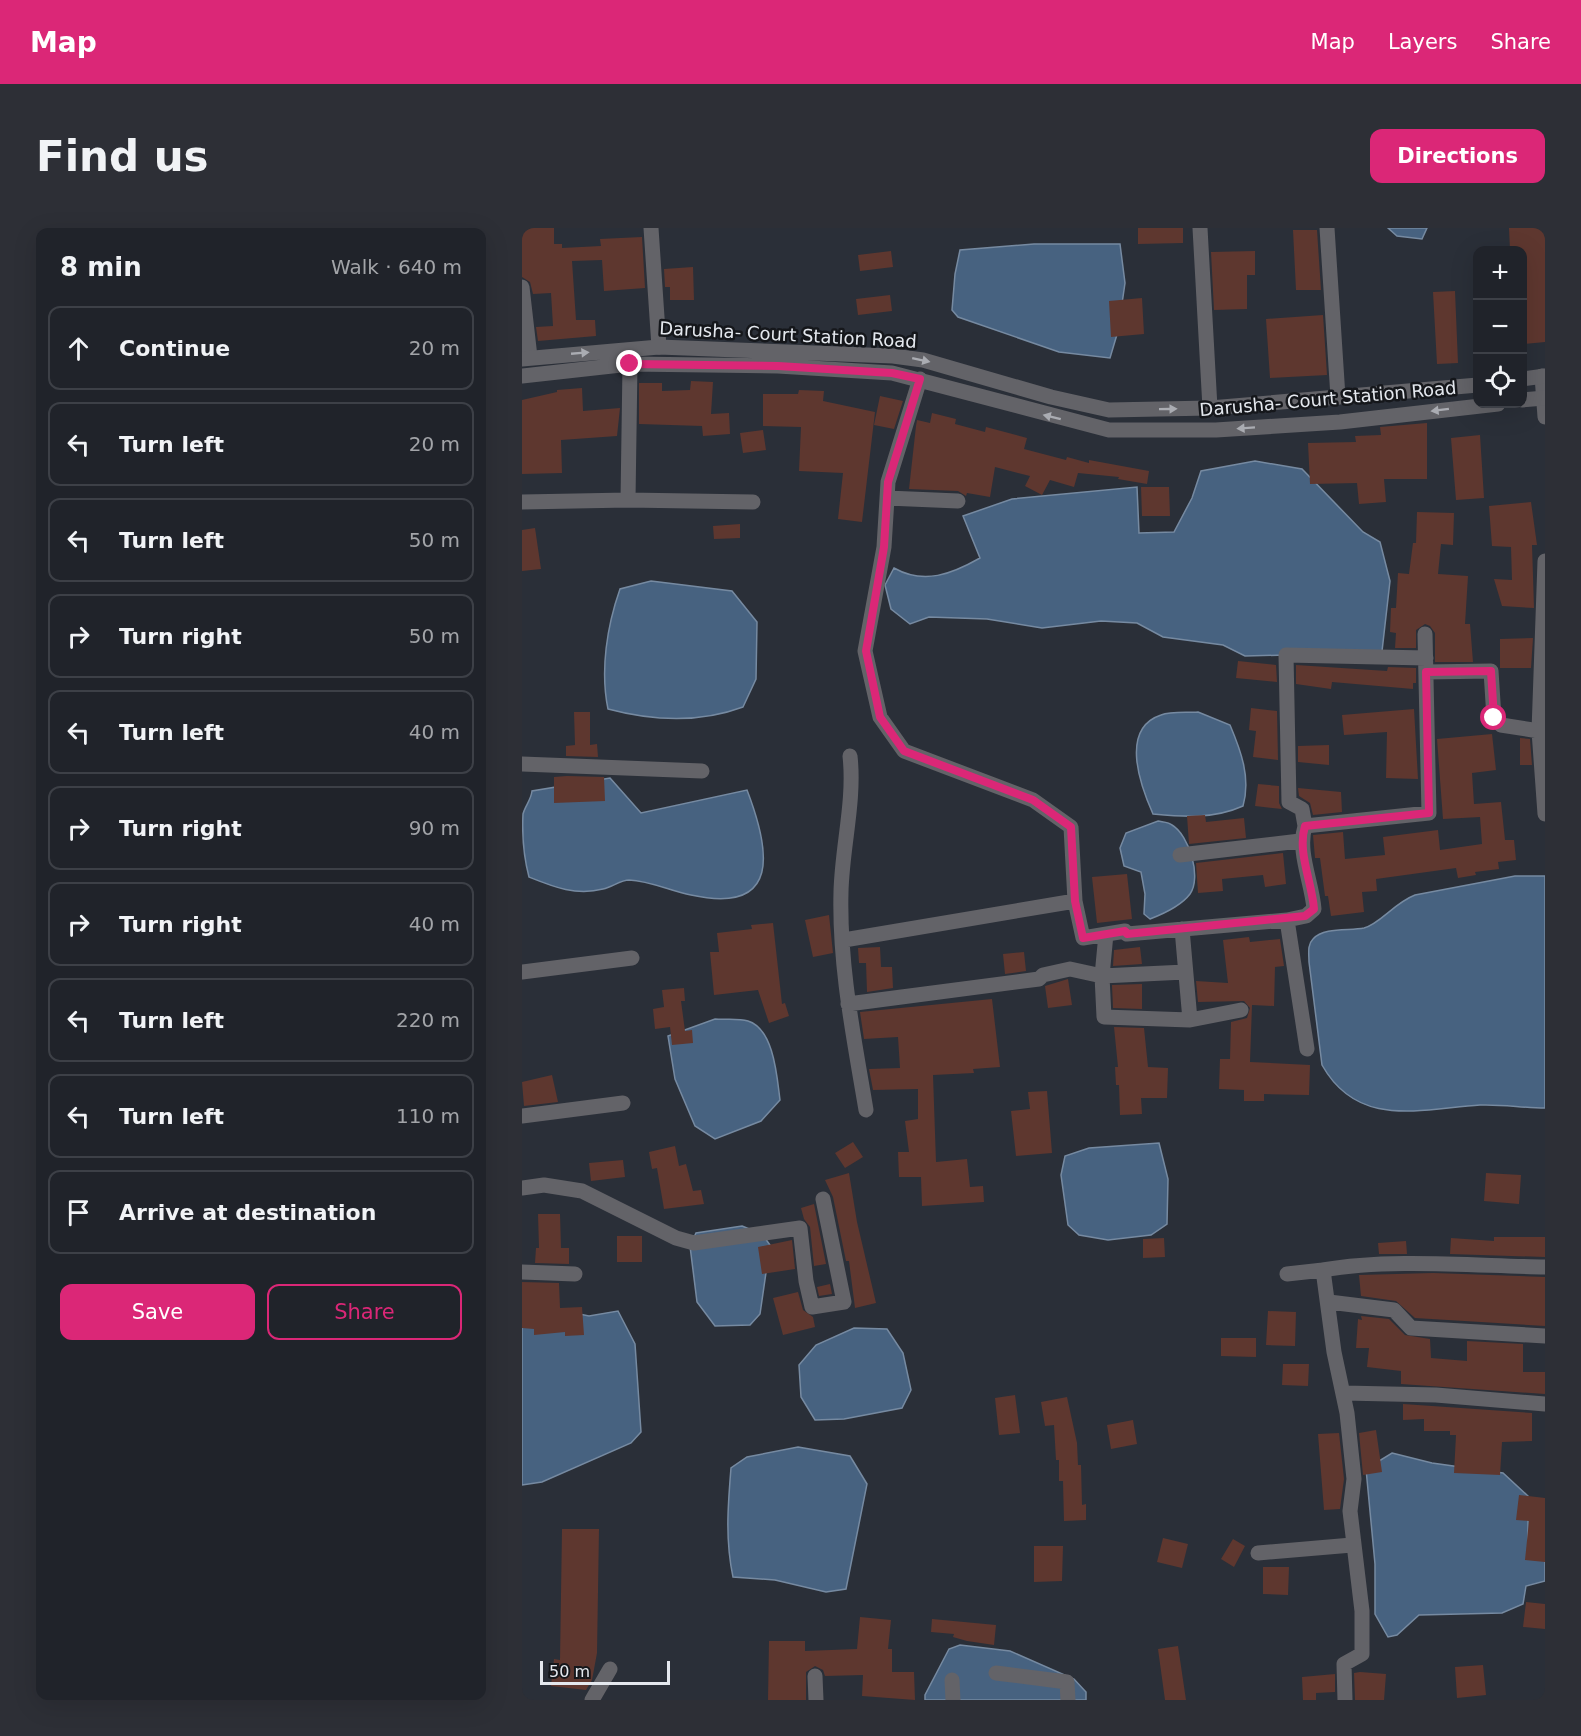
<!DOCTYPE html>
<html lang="en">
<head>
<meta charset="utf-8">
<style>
	body { margin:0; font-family:"DejaVu Sans",sans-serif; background:#2d2f36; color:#f1f3f6 }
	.controls { position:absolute; right:18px; top:18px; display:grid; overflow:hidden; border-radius:12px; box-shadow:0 6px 24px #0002 }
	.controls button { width:54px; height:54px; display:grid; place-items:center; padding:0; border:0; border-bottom:2px solid #3d4047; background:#20232a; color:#f1f3f6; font:30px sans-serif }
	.scale { position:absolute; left:18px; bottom:15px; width:130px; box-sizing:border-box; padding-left:6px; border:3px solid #e4e8ee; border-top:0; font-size:16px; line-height:21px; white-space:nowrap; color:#e4e8ee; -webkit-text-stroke:4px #15171b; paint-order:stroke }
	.stop { position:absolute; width:18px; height:18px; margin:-14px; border:4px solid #db2777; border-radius:50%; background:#fff }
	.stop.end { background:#db2777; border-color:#fff; box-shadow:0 2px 6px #0008 }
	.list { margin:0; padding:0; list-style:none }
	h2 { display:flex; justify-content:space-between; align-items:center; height:78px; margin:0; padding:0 24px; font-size:26px }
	h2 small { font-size:20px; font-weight:400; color:#a2a4a8 }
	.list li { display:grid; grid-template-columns:39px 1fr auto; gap:18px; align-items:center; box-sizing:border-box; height:84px; margin:0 12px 12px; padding:0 12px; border:2px solid #3d4047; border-radius:12px }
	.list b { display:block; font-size:22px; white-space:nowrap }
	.list em { font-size:20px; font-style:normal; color:#a2a4a8 }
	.actions { display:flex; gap:12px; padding:18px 24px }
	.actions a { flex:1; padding:14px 0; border:2px solid #db2777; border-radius:12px; text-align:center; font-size:21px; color:#db2777 }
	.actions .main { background:#db2777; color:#fff }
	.icon { flex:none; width:33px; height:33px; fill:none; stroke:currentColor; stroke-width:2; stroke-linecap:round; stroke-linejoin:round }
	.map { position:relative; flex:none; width:1023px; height:1472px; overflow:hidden; border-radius:12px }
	header { display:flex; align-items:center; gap:36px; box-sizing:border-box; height:84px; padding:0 30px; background:#db2777; color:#fff }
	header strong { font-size:28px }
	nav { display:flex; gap:33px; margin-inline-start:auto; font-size:21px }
	.intro { display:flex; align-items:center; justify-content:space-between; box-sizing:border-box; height:144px; padding:0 36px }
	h1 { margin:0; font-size:42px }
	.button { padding:15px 27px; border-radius:12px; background:#db2777; color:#fff; font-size:21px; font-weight:700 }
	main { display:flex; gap:36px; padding:0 36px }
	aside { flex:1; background:#20232a; border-radius:12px; box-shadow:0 6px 24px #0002 }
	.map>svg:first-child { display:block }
	.water { fill:#476280; stroke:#768aa1; stroke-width:1.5 }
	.building { fill:#5e372f }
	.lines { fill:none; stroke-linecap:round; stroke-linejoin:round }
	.minor { stroke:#636368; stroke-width:15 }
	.tertiary { stroke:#636368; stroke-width:15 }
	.oneway { fill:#aaacb2 }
	.route { stroke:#db2777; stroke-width:8 }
	.labels { text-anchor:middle; stroke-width:5; stroke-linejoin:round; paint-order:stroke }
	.street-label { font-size:18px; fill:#e4e8ee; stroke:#15171b }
</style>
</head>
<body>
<header>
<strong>Map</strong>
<nav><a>Map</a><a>Layers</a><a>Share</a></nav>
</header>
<div class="intro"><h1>Find us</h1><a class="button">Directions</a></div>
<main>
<aside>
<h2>8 min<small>Walk · 640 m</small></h2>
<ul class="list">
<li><svg class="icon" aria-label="ahead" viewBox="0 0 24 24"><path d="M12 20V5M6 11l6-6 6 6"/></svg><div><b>Continue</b></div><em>20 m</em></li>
<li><svg class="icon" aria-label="left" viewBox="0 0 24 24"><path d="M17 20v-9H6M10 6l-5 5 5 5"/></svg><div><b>Turn left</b></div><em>20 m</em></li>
<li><svg class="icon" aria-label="left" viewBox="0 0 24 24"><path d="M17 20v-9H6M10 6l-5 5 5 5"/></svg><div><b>Turn left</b></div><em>50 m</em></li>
<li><svg class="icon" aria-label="right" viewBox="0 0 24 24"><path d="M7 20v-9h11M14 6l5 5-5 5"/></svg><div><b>Turn right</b></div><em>50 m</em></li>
<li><svg class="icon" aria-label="left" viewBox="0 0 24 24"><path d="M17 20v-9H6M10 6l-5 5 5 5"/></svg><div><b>Turn left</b></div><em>40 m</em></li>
<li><svg class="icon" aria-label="right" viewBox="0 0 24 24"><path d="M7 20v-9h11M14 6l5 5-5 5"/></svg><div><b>Turn right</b></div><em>90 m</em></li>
<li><svg class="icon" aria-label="right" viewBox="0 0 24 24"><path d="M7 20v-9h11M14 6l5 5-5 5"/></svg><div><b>Turn right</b></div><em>40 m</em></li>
<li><svg class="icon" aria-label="left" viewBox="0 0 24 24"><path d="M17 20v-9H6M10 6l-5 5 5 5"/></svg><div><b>Turn left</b></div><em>220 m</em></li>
<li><svg class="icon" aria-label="left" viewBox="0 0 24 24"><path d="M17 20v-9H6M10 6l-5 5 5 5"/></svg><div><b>Turn left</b></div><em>110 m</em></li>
<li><svg class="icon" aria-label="arrive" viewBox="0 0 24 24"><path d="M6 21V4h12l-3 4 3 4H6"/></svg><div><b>Arrive at destination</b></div></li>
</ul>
<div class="actions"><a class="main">Save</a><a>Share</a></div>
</aside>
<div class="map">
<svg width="1023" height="1472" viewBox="0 0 1023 1472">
	<rect width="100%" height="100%" fill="#2a2f38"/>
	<path class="water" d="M866,0H905L900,11L875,8Z
		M512,16H598L603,55L596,103L588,130L537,124L436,89L430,82L433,46L438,22Z
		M733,233L780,241L841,304L858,314L868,353L859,432L764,427L723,428L701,417L641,409L615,395L579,393L520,400L465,391L407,389L388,396L369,381L363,357L372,340C402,357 430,346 458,330L441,288L490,271L615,259L617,305L652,304L670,270L679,243Z
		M129,353L210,363L235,394L234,451L221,479C178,495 131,493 86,481C78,442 85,398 98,361Z
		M676,484L708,497C719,523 729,550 721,578C692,591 663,589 631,586C619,559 597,501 639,487C649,483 665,485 676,484Z
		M88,550L119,585L225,562C248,622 260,687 169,667C148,663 129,653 107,652C99,652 90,659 81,661C54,668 32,659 7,649C2,630 0,606 1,586C3,578 9,572 10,563Z
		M636,593C640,594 647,594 650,597C667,607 680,649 668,666C659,678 641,686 628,691L622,686L623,666L619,644L602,638L598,620L604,605Z
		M993,648H1023V880C1001,880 980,876 958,877C898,881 836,901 800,837L787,734C787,726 785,717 791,711C802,699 827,703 842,700C858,696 872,675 893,667Z
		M193,791C203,792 216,790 226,793C252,801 255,849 258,872L239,893L193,911L173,898L153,851L146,808Z
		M637,915L646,951L645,996L629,1007L586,1012L557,1007L546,997L539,947L543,928L567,920Z
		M220,998L240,1006L248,1017L238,1086L228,1097L193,1098L175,1074L168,1018L174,1005Z
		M23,1079L67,1088L96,1083L113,1116L119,1204L109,1215L20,1254L0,1257V1086Z
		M332,1100L365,1101L381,1125L389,1162L380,1180L322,1191L293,1192L279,1169L277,1137L294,1117Z
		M276,1219L328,1228L345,1256L324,1361L304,1364L253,1352L211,1349C203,1311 206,1277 209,1240L225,1229Z
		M870,1225L910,1235L981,1245L1006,1268V1315L1023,1329V1353L1004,1358L1001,1376L980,1385L897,1387L875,1407L866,1409L853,1386V1336L844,1241Z
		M438,1417L488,1423L552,1451L564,1464V1472H403V1467L427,1421Z"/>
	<path class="building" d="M0,0H32V16H40V20L79,18L78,11L120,9L123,60L82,63L80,32L50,33L54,92H73L74,108L16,113L14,99L31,98L29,65L11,66L8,54L0,49Z
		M616,0H661V15L616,16Z
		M987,0H1023V114L1002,116L1000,22H988Z
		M771,2H795L799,62H774Z
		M369,23L371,39L338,43L336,27Z
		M733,23V47H725V81L692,82L689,24Z
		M171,39L172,72H148V59H143L142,41Z
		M933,63L936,135L915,136L911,64Z
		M368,67L370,83L336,87L334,71Z
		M620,70L622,106L589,109L587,73Z
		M801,87L805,147L748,150L744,91Z
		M169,153L191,154L189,186L207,185L208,206L181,208L180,198L117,196V155H140V163L168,162Z
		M60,160L61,183L98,180L95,208L39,212L40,245L0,246V172L35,164V162Z
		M277,162L302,163L301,173L353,184L340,294L316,291L321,245L277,243L279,199L241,198V166H276Z
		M358,168L381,173L372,201L352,197Z
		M410,185L434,191L433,196L463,204L464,199L505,210L502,221L544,232L545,229L567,235V232L627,243L625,256L596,251L597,249L556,245L552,259L528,252L520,267L503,258L508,248L473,239L468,269L445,265L444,268L436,263L387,261L394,198L395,192L408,195Z
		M905,195V251H862L864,274L837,276L835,255L788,256L786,215L834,214L833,208L859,207L858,199Z
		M241,202L244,222L221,225L218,205Z
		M958,207L962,270L934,272L929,210Z
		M619,259H647L648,288H620Z
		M1009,274L1015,317H1010L1012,380L980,378L972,351L990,352L989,319L970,318L967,278Z
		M895,284L932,285L931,317L919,316L916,346L946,348L943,396H948L951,434H913V405L908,398L903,396L894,402V420H873L874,405L868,404L869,380H874L876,345L887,346L891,315H894Z
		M218,296V310L192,311L191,298Z
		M13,300L19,341L0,343V302Z
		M1011,410L1009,440H978V411Z
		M716,433L754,437L755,454L714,450Z
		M774,437L865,443L866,439L894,440V455H891V461L810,454L809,461L774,456Z
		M729,480L755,483L756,532L731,529L734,503L727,502Z
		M892,481L896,551L864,550L865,504L822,507L820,487Z
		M52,484H68V517L75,516L76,529L44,528V518L53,517Z
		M970,506L974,542L950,545L952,576L979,574L983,612H992L994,632L976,634L977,641L953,644L954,647L936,650L934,640L854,651L855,663L840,664L842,684L809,688L806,668H803L798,630H793L791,607L821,604L823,631L863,627L861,609L916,602L918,622L960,616L958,589L921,591L915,511Z
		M998,510L1008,511L1010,537H998Z
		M807,517V537L776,534V518Z
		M45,548L82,549L83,573L32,575V549Z
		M736,556L757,558V575L760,581L733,578Z
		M776,560L819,564L820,584L791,587L788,575L777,568Z
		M683,587L684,594L722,590L724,610L667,616L665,588Z
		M761,625L764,656L743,659L741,647L700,651L701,663L676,665L674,635Z
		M605,646L610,691L575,695L570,649Z
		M307,687L311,725L291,729L283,692Z
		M251,695L260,776L263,775L267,788L247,795L236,762L192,767L188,724H197L195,705L230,701L229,697Z
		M727,709L728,714L758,711L762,738L753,739L752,778L730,777L728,834L788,837L787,867L742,866V873H722V862L697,861L698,831H708L709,794L725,790L728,780L722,773L676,774L674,753L706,755L701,712Z
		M358,719L359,739H370L371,760L345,764L344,735H337L336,720Z
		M618,719L620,736L591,738L592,722Z
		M502,724L504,743L483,746L481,726Z
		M546,751L550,777L526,780L523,758Z
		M620,756V781L591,780L590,757Z
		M162,760L163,773H159L163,803L170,802L171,815L150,817L148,799L133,801L131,781L142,779L140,762Z
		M470,771L478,839L451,841L452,845L411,847L414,934L445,931L448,959L461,958L462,974L400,978L399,949H377L376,924H387L383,893L396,891V861L351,862L347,841L378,840L376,809L342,811L338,784Z
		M592,799L622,800L626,839L646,840L645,870H619L620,886L598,887L597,857H594L593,839H596Z
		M30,847L36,874L2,878L0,854Z
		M525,863L530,925L494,928L489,883L508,881L506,864Z
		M331,914L341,929L323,940L313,925Z
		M153,918L157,938L164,936L171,963L179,962L182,976L142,981L135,940L130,941L127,924Z
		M101,932L103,949L69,953L67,935Z
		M327,945L335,994L354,1075L333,1080L327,1033H324L311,969L303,952Z
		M964,945L999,947L997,976L962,973Z
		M292,976L304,1036L292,1038L288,999L282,991L279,980Z
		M16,986H38L39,1020H47V1036L13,1035L14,1020H17Z
		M95,1008H120V1034H95Z
		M972,1009H1023V1029L928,1026L929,1010L972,1013Z
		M642,1010L643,1029L621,1030V1011Z
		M270,1012L273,1041L240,1046L236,1019Z
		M884,1013L885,1026H857L856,1015Z
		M911,1045L1023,1049V1098L893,1090L874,1073L839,1068L837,1047Z
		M0,1054L37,1055L38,1080L60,1079L62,1107L43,1108V1104L12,1107V1101L0,1100Z
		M308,1056L310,1066L297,1068L295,1059Z
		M276,1064L281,1082L291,1089L293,1099L261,1107L251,1070Z
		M746,1083L774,1084L773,1118L744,1117Z
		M839,1088L867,1091L883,1107L908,1111L909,1130L945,1133V1113L1001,1116V1144H1023V1166L879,1156V1143L845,1139L847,1120H834L836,1091L840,1092Z
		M699,1110H734V1129L699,1128Z
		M761,1136H787L786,1158L760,1157Z
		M493,1167L498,1205L477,1207L473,1170Z
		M545,1169L555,1215L556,1237H559L560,1277L564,1276V1292L542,1293L541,1253H537V1232H534L532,1197L523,1198L519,1174Z
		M881,1176L1010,1185V1213L980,1214L978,1247L932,1245L934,1207H928V1203H902V1191L881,1192Z
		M611,1192L615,1216L589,1221L585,1197Z
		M854,1202L860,1244L841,1247L837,1205Z
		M817,1205L822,1251L818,1281L802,1282L796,1206Z
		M997,1267L1023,1270V1334L1003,1332L1007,1293L994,1292Z
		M40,1301H77L75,1425L70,1452L64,1462L29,1458L32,1431L38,1432Z
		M641,1310L666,1316L660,1340L635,1334Z
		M711,1311L723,1318L712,1339L699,1331Z
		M512,1318H541L540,1353L512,1354Z
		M741,1339H767L766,1367L741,1366Z
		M1004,1374L1023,1376V1401L1001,1399Z
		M338,1389L369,1392L366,1421H370V1444H392L393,1472L340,1468L341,1447L303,1448L301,1442L293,1438L284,1444V1472H246L247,1413H283V1423L335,1421Z
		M410,1391L474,1397L472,1417L445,1413L431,1409L432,1406L409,1404Z
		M656,1418L664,1472H643L636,1421Z
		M961,1437L964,1467L935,1470L933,1439Z
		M838,1444L864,1446L862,1472H833L832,1445Z
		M813,1446V1464L794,1465V1472H781L780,1449Z"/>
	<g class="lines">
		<path class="minor" d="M129,0L137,119
			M678,0L688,180
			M805,0L816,169
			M0,59L8,129
			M1020,148L1023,189
			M398,151L366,254L362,319L343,423L358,489L382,523L511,572L549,599L553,673L561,710L603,703L605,706L765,692
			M365,270L436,273
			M106,272L231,274
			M0,274L106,272L108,136
			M1023,333L1017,503L1023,504
			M904,444L969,443L972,490L979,497L1017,503L1023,586
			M328,528C333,573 320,619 319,664C317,738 332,810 344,882
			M0,536L180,543
			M783,598L780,581L767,574L764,427L904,430
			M658,627L778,613
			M660,701L668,792
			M584,706L580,748L582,789L668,792L719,782
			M322,712L553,673
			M0,744L110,730
			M326,776L517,751L521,747L548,741L580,748L663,744
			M785,821L765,692L784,688L792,681C790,654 775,624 783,598L907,585L903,406
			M0,888L101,875
			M0,960L22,957L60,963L154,1010L172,1015L278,1000L284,1053L290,1079L322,1074L301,971
			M801,1042C868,1030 954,1038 1023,1039
			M0,1044L53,1046
			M765,1046L801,1042L812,1124L825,1185L832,1251L828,1283L840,1383V1426L822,1436L823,1472
			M807,1074L872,1082L889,1100L1023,1108
			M822,1165L914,1167L1023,1176
			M736,1325L830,1317
			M474,1445L545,1454L546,1472
			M293,1448L294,1472
			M430,1452L431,1472
			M70,1472L88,1441"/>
		<path class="tertiary" d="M0,131L137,119L371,128L401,132L529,169L587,182L688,180L956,157
			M0,148L108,136L256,138L370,145L587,202H694L818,194L976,176
			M1000,151L1023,148
			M1000,172L1023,170"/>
	</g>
	<defs><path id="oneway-solid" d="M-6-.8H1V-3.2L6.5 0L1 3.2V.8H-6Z" transform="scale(1.5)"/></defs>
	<g class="oneway">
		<use href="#oneway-solid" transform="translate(58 125) rotate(-5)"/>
		<use href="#oneway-solid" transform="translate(399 132) rotate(12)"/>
		<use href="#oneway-solid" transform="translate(646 181) rotate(-1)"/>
		<use href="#oneway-solid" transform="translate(918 182) rotate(173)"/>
		<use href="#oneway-solid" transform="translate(530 189) rotate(-166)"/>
		<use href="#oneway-solid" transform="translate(724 200) rotate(176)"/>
	</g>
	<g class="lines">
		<path class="route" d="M108,136L256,138L370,145L398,151L366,254L362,319L344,423L358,489L382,523L511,572L549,599L553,673L561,710L603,703L605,706L783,688L792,681C790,654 775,624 783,598L907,585L904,444L969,443L972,490"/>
	</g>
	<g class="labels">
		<g class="street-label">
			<text transform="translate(266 107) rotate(3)" y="6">Darusha- Court Station Road</text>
			<text transform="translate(806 171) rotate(-5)" y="6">Darusha- Court Station Road</text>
		</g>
	</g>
</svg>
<div class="controls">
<button>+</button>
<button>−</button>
<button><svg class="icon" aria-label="locate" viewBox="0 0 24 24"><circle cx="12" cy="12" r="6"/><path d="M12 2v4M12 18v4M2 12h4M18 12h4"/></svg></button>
</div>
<div class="scale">50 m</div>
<div class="stop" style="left:972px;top:490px"></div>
<div class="stop end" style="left:108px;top:136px"></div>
</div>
</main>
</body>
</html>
